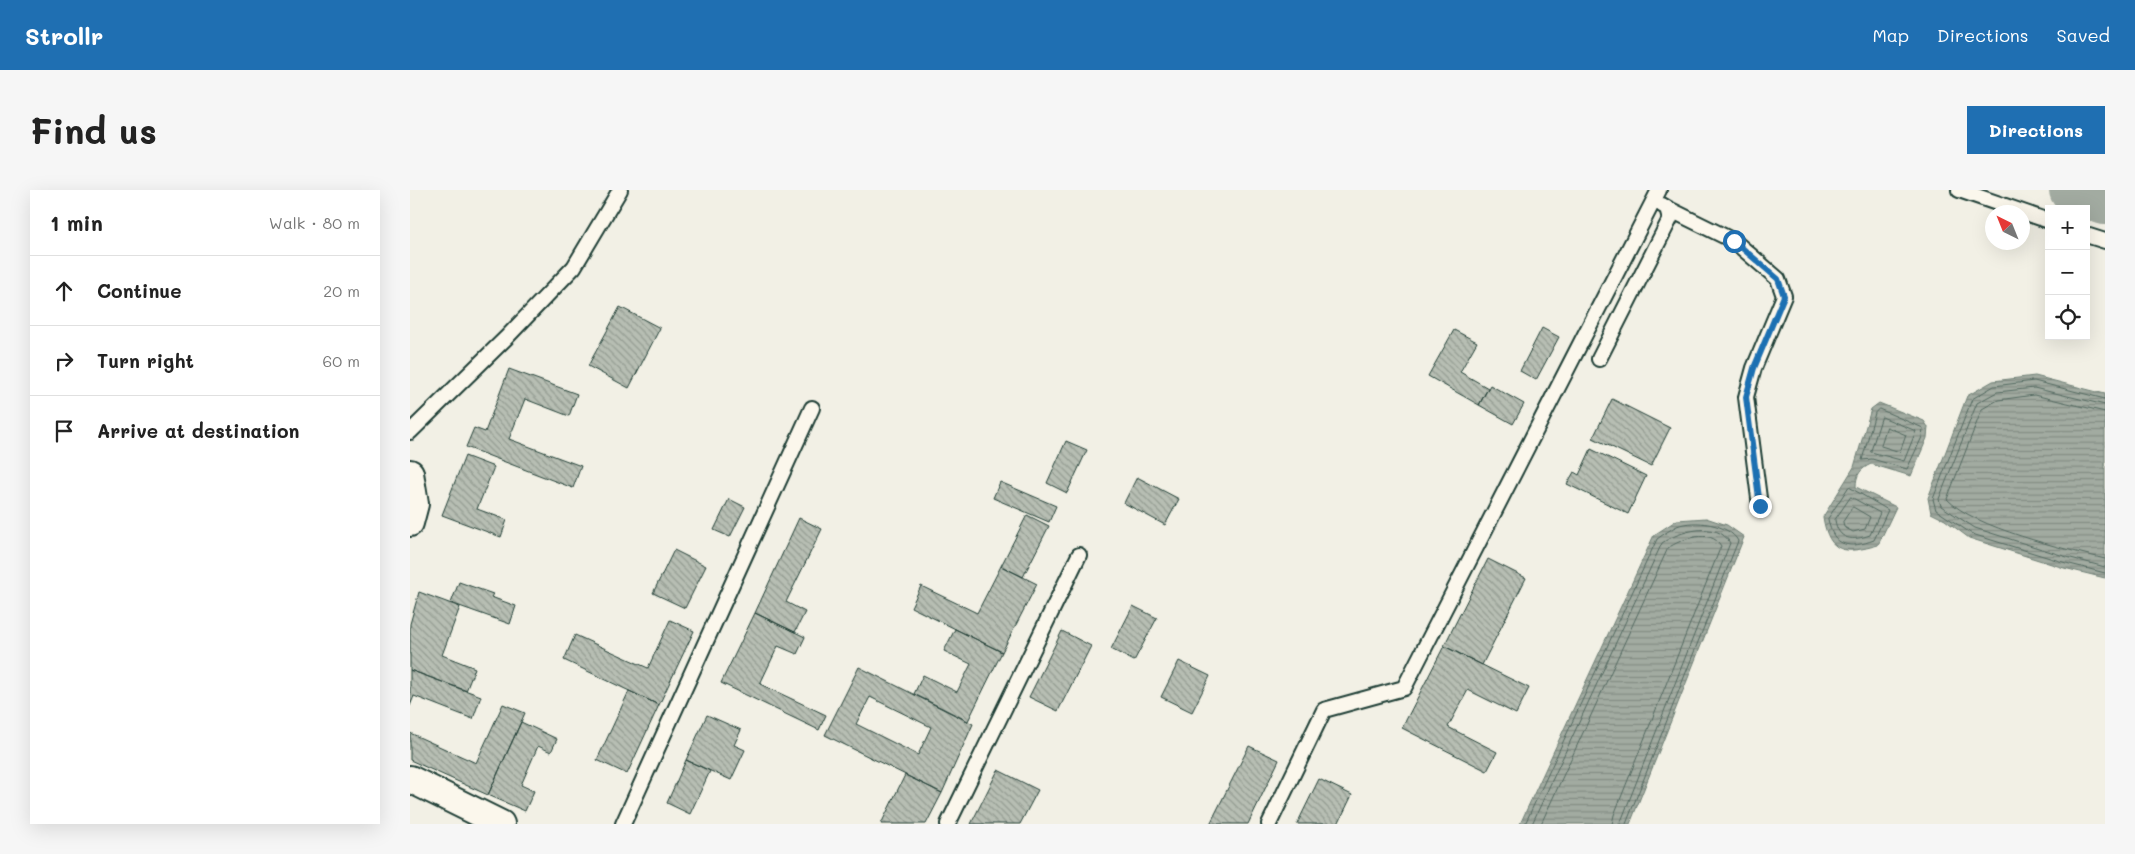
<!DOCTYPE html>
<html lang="en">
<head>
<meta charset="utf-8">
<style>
	body { margin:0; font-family:Mali,sans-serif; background:#f6f6f6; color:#222 }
	.controls { position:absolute; right:15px; top:15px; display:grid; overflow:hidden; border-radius:0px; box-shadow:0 5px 20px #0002 }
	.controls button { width:45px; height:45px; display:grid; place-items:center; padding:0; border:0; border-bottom:1px solid #e0e0e0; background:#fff; color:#222; font:25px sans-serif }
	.compass { position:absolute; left:1575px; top:15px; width:45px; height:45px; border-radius:50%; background:#fff; box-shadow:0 5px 20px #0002; rotate:317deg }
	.stop { position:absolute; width:15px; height:15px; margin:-11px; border:4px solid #1f6fb2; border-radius:50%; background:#fff }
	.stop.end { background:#1f6fb2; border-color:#fff; box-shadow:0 1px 5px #0008 }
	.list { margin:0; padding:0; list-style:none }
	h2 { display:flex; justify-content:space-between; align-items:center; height:65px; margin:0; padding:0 20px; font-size:21px }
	h2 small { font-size:16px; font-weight:400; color:#767676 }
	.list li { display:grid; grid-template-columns:32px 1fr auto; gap:15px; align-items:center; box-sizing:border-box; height:70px; padding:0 20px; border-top:1px solid #e0e0e0 }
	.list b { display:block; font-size:19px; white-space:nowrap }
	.list em { font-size:16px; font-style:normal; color:#767676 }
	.icon { flex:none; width:28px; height:28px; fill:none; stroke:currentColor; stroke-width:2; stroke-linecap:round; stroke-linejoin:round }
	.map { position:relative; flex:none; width:1695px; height:634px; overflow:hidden; border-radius:0px }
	header { display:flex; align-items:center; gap:30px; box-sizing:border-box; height:70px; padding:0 25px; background:#1f6fb2; color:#fff }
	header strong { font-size:24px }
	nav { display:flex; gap:28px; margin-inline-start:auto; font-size:18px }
	.intro { display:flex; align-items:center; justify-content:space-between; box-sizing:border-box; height:120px; padding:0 30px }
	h1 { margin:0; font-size:35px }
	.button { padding:12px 22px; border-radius:0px; background:#1f6fb2; color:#fff; font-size:18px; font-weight:700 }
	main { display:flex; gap:30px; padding:0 30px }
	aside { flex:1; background:#fff; border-radius:0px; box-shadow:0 5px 20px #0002 }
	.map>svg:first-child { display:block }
	.water { fill:url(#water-rules); stroke:#6e7f75 }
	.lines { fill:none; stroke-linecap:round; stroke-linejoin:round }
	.shore { stroke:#536960; stroke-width:1 }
	.river { stroke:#a2aba1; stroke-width:48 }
	.building { fill:url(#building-back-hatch); stroke:#1f3d34; fill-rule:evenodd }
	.lane-casing { stroke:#1f3d34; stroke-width:18 }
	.street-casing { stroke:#1f3d34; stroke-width:30 }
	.lane { stroke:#fbf7ec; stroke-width:14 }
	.street { stroke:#fbf7ec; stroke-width:26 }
	.route { stroke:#1f6fb2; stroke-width:6 }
</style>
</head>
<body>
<header>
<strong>Strollr</strong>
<nav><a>Map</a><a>Directions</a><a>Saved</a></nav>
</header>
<div class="intro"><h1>Find us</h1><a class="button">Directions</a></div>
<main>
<aside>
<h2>1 min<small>Walk · 80 m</small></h2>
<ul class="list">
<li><svg class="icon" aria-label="ahead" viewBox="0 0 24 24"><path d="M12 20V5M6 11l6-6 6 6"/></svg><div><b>Continue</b></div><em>20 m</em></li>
<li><svg class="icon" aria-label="right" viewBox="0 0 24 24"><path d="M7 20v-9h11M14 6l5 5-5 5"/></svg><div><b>Turn right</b></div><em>60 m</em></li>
<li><svg class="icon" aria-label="arrive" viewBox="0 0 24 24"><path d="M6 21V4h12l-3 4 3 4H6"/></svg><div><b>Arrive at destination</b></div></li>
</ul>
</aside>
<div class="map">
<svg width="1695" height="634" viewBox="0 0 1695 634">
	<defs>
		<pattern id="water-rules" width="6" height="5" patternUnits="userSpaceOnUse" patternTransform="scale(1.25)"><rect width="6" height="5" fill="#a2aba1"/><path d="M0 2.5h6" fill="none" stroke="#838c84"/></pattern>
		<pattern id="building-back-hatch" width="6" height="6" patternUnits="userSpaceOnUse" patternTransform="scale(1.25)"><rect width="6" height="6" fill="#b7beb3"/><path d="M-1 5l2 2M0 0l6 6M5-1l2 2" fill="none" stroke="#949c92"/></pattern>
	</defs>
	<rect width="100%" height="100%" fill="#f2f0e5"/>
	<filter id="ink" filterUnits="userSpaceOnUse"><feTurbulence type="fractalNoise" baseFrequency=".02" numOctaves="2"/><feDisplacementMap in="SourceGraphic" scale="10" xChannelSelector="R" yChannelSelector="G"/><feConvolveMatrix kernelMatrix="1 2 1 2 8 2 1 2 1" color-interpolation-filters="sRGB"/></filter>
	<g filter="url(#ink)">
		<path class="water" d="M1625,186L1695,204V388L1654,378L1559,348L1535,330L1521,323L1518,308L1557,206L1583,191Z
			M1469,213L1514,231L1518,237L1517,248L1501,286L1461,274C1450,279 1446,285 1446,297L1486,317L1468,355C1436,364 1419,365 1413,327L1444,277L1461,219Z
			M1296,328L1317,335L1334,347L1220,634H1110L1244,345L1267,330Z"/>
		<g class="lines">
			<path class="shore" d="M1695,209L1624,191L1584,196L1562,209L1523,309L1526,320L1562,344L1656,373L1695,383
				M1695,215L1624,198L1587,202L1567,213L1529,309L1531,316L1565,338L1657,367L1695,377
				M1469,219L1513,238L1512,247L1497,279L1462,269L1452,270L1465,223Z
				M1695,222L1624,205L1588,210L1572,219L1537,309C1564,338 1655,359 1695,369
				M1472,227L1506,241L1494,271L1461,262Z
				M1477,237L1496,245L1490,262L1471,256Z
				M1439,297L1478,320L1464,350C1440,359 1423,358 1418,329Z
				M1441,307L1470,323L1460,345C1443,351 1428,351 1425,330Z
				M1443,317L1460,327L1455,339L1443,342L1434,337L1433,332Z
				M1115,634L1247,349C1254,344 1261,339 1267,336C1284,329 1319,334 1328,351L1216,634
				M1122,634L1252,353C1269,341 1308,330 1320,353L1210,634
				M1131,634L1258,358C1271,349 1301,338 1311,356L1204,625L1202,634"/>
			<path class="river" d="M1663,0L1695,11"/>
		</g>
		<path class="building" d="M210,117L250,138L219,198L178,176Z
			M1132,138L1149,147L1126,190L1110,181Z
			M1044,140L1067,152L1050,182L1078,198L1069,215L1018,186Z
			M99,179L167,204L159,226L115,209L99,249L171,276L163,298L56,257L64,238L75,242Z
			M1080,195L1114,214L1103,234L1069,215Z
			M1202,209L1260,238L1241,276L1183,248Z
			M656,251L677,260L657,303L637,293Z
			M1181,259L1236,286L1218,324L1157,294L1164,282L1169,285Z
			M55,266L84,277L67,319L97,330L91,347L32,325Z
			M727,287L769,309L755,335L714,313Z
			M590,292L646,316L639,332L583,308Z
			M319,309L335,317L320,347L304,340Z
			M617,325L639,336L613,387L591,376Z
			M389,328L412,339L376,412L395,422L385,442L345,423Z
			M264,360L296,376L275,418L243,403Z
			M1078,369L1116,388L1072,475L1034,456Z
			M591,376L627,394L592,462L501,417L511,396L567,423Z
			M49,392L83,404L81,407L106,416L100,434L41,413Z
			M9,402L50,417L32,465L65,478L56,501L0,480V434Z
			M723,416L747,428L724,471L701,459Z
			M345,423L395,447L387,464L368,456L350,494L416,525L409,540L311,493Z
			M260,430L284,441L249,515L154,470L165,445L238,478Z
			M545,439L592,462L558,531L504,504L513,485L547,502L561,474L534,461Z
			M652,441L681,456L648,521L619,507Z
			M1034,456L1119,498L1106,524L1058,500L1038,537L1087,562L1077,581L992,538Z
			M769,471L800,486L782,522L751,507Z
			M449,477L563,534L532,603L415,545ZM460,507L521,537L508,565L446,534Z
			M0,480L71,506L63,529L4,506L0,516Z
			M219,501L249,515L217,584L187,570Z
			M93,514L115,523L78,605L0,570V543L66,573Z
			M297,525L331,540L324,555L335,560L321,590L276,570Z
			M111,532L147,549L141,562L128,556L111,595L124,601L115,621L78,605Z
			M839,556L869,570L838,634H800Z
			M276,570L300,581L280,624L257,613Z
			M588,580L628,600L610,634H561Z
			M495,585L532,603L516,634H471Z
			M909,589L942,605L928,634H887Z"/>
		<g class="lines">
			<defs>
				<path id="lane" d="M1549,0L1639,31
					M1257,18L1324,51L1368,89L1374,106L1344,178L1336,207L1350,316
					M1676,45L1695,51
					M1189,169L1260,29L1257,18L1252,15
					M0,242L96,148L164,77L210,0
					M213,634L402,218
					M538,634L669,365
					M859,634L914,520L994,498L1249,0"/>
				<path id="street" d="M0,283L5,314L0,333
					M0,589L91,634"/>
			</defs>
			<use href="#lane" class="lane-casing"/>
			<use href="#street" class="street-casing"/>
			<use href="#lane" class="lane"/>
			<use href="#street" class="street"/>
		</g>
	</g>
	<g class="lines" filter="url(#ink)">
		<path class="route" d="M1324,51L1368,89L1374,106L1344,178L1336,207L1350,316"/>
	</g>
</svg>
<div class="controls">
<button>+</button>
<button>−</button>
<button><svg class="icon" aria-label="locate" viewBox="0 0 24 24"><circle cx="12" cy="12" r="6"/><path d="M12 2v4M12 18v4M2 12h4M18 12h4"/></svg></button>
</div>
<svg class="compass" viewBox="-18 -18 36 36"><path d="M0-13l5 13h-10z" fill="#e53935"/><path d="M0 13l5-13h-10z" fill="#767676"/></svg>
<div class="stop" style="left:1324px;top:51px"></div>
<div class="stop end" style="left:1350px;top:316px"></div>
</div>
</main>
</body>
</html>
